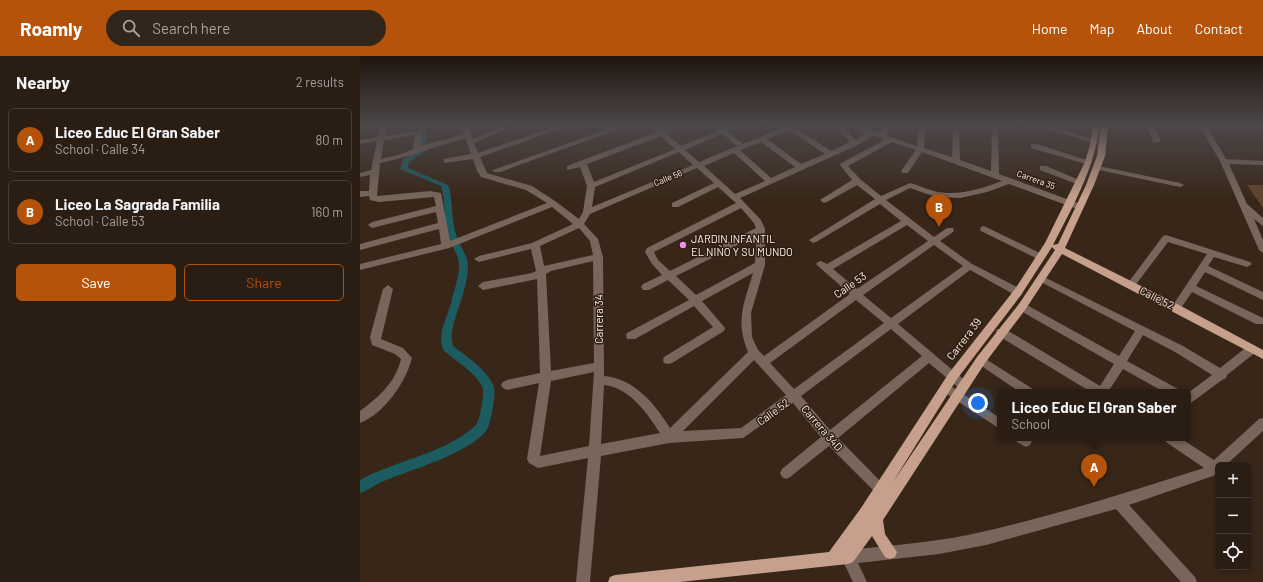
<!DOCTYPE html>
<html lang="en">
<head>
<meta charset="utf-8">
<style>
	body { margin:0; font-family:Barlow,sans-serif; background:#32261c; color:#f1f3f6 }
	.controls { position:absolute; right:12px; bottom:12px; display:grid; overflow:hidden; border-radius:6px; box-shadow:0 2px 6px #0003 }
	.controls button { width:36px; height:36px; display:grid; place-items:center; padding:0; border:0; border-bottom:1px solid #463b33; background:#2a1d13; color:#f1f3f6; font:20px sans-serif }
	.you { position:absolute; left:618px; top:347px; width:14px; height:14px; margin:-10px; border:3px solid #fff; border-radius:50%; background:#1a73e8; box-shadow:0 0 0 6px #1a73e833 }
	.badge { display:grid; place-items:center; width:26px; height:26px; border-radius:50%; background:#b45309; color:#fff; font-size:13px; font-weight:700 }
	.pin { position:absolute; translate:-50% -33px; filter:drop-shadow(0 1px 2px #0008) }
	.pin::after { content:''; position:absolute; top:21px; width:14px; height:12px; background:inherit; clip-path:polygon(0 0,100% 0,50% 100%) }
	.popup { position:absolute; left:637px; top:333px; width:194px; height:52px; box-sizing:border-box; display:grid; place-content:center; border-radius:6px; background:#2a1d13; filter:drop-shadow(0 1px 3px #0005); font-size:13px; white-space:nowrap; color:#a5a2a0 }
	.popup b { font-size:15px; color:#f1f3f6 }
	.popup::after { content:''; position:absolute; left:50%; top:100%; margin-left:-8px; border:8px solid transparent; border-top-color:#2a1d13 }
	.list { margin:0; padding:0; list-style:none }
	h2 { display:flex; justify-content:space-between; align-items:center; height:52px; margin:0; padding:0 16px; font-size:17px }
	h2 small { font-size:13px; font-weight:400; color:#a5a2a0 }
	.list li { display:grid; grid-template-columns:26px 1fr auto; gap:12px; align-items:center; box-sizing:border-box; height:64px; margin:0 8px 8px; padding:0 8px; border:1px solid #463b33; border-radius:6px }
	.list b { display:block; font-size:15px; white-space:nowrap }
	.list p { margin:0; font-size:13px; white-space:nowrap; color:#a5a2a0 }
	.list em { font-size:13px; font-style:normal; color:#a5a2a0 }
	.actions { display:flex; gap:8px; padding:12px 16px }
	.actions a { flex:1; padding:9px 0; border:1px solid #b45309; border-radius:6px; text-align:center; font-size:14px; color:#b45309 }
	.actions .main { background:#b45309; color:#fff }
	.icon { flex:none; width:22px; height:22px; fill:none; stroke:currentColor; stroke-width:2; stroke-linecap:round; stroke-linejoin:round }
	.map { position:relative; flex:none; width:903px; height:526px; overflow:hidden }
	header { display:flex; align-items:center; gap:24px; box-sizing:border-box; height:56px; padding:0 20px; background:#b45309; color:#fff }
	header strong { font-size:19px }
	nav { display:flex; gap:22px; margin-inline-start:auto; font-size:14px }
	.search { width:280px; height:36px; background:#32261c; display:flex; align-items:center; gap:10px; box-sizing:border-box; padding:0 14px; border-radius:22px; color:#a5a2a0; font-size:15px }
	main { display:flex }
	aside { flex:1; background:#2a1d13 }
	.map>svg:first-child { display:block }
	.green { fill:#5f442d }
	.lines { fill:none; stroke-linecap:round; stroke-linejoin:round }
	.canal { fill:#1c5b60; fill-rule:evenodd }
	.minor { fill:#78665c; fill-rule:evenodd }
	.major { fill:#c6a08c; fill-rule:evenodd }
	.poi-dot { fill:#f589ef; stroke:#2e1d10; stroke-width:1.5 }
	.labels { text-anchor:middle; stroke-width:3; stroke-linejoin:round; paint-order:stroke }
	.far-street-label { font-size:9px; fill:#faeee5; stroke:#2e1d10 }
	.poi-label { font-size:11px; fill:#faeee5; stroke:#2e1d10; text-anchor:start }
	.street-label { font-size:11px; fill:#faeee5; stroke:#2e1d10 }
</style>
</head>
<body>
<header>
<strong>Roamly</strong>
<div class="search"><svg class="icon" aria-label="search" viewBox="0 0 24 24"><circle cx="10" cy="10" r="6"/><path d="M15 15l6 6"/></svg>Search here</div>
<nav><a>Home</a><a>Map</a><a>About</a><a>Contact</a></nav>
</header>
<main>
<aside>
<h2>Nearby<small>2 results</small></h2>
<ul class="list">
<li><span class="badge">A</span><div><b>Liceo Educ El Gran Saber</b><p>School · Calle 34</p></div><em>80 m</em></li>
<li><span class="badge">B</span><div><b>Liceo La Sagrada Familia</b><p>School · Calle 53</p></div><em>160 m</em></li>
</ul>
<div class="actions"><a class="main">Save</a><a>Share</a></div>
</aside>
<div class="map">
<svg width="903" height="526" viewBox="0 0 903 526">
	<rect width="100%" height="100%" fill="#382719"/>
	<path class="green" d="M887,129H903V152Z"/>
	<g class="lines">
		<path class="canal" d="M57,69H64C68,77 68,85 67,94L49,106L48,112L88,129C94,146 90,164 97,181C100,191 109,201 108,212C107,234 96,254 92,275C91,279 92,285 93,290C107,301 127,313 134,331C136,338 131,369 126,375C107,398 53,413 24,425C16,428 9,434 0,437V424C34,405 89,396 116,369C120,364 124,340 123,333C121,321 94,303 84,295C76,279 87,263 91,247C93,236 99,223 99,211C100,200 91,190 88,179C83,163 86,146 81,130L40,113L43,103L59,93L60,78Z"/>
		<path class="minor" d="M20,69H27L25,80L56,75L62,76L60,90L104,78L101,69H108L113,83L140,72H144V74L114,87L118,97L200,69H211L120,101L127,117L172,130L195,145L219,163L223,156L227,130L220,111L207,114V110L297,76L290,69H298L303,74L316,69H326L307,78L321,90L358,75L352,69H360L364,73L372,69H382L368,76L383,88L427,70L437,69L434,71L471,95L490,86L473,69H480L496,84L506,77L485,69H496L520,77L522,69H529L527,80L557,90L559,69H566L564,92L592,101L593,69H599L600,104L631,115L632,69H638L639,118L723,149L724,151L720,154L717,153L649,128L627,136L600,142L576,141L550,132L526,144L574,181L587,172H593L594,174L593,176L580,185L612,208L661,233L663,236L661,239H655L610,214L538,268L608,327L610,330L608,333L604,335L600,333L569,307L478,382L525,430L527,434L525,438L521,440L517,438L469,390L430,421L426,423L422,421L420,417L422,413L461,381L433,347L383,382L309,387L241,400L230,526H216L228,402L178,412L169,407L167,403L179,327L147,334L143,332L141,329L143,326L147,324L180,317L177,223L123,234L118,230L123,226L172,217L176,215L171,193L119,206L114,203L119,200L172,187L213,168L192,151L89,192L0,214V208L81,188L79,173L0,194V188L78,167L76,156L12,172L8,169L12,166L76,150L74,141L19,146L10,144L9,140L0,141V135H9L10,119L0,121V117L11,114L17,85L0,88V84L18,81ZM429,74L465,98L441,108L407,83ZM362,78L377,90L339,106L325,94ZM55,79L53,93L41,98L21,103L24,84ZM301,80L315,93L234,126L227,108ZM513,80L525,84L481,107L480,109L492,124L460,144L464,147L467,146L497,129L515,143L449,184L453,187L456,186L520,148L541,165L467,208L461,205L458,206L456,208L458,210L490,238L404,300L398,294L392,281L391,257L405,209V173L401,164L380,142L498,89ZM105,82L111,98L84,103V107L113,103L117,115L121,121L166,134L187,147L90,185L81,137L70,135L17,140L20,107C49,101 77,90 105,82ZM401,86L435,111L411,122L380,94ZM532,86L556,94L541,115L542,117H548L562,96L642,125C620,133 597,141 574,135C566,133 558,129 550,127L521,140L500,123L488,110ZM319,96L333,109L232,151L235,131ZM374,97L405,125L375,138L344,110ZM337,112L354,127L312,147V151H318L358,131L376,147L287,192L285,196L292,208L302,219L283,228L281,231L283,234H289L308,224L329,244L267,277L266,280L267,283H275L334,250L353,271L304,301L303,304L304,307L308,308L312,307L364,275L365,272L342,245L393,217C384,248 375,264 388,296L310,372C295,348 275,323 244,320L243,201L238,183L224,168L230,158ZM381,152L394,167L396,172L310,215L298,204L294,196ZM547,169L568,185L497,233L473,213ZM219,172L230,185L233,199L184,210L180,190ZM397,179L395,207L336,239L316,220ZM574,189L603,210L531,262L503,239ZM233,205L234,307L191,315L186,218L191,215ZM496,244L524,267L434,333L410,307ZM531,273L562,300L470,374L441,340ZM394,304L426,339L381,372L323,375ZM234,316L229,390L180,400L191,325ZM244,329C270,332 287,357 300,377L241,388Z
			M259,69H270L140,116H134L133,114Z
			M673,69H686L739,85L735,87Z
			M765,69H793L801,85L794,87L788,74Z
			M839,69H846L866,103L903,105V109L869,108L887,148L903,162V170L894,163L903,184V197L899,194L860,105Z
			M671,88H677L733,106L729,108H726L671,92Z
			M734,109L820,127L824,129L820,131L734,113Z
			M680,110H686L724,126L723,128H717L680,114Z
			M624,170L684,199L686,201L681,204L678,203L621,175L620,173L621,171Z
			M806,179L890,206L892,208L887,211L854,201L848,210L903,236V244L845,216L836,230L903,262V268H896L832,236L819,255H813L811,252L847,198L808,186L774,231H768L766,229L768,227L803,180Z
			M682,220L823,290L860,312L888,290L892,289L896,290L897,293L896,296L867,319L866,322L862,324L828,349V337L852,319L815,296L783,279L767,305L818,333L820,336H804L763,313L748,336H731L637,279L636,276L637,273H645L740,330L754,308L659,254L657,251L659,248H665L759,300L775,275L679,225L677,223Z
			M28,229L33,233L21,283L43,292L52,302C46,326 24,358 0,367V355C19,341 35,327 41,303L35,298L12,289L10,281L23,233Z
			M621,300L673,333L675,336H660L617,307L616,304L617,301Z
			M586,327L640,362V373L582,335L580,332L582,329Z
			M903,362V375L866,409H858V416L853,420L769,449L835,521L837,526H821L756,453L626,489L579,498L498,507L507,526H493L481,501L483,496L488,494C534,489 581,486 626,475C700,458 772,435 844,412L806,386L804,382H820L854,404L899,363Z
			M655,382H671L672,385L670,389L666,391L657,386Z"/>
		<path class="major" d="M733,69H739C737,108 711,154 693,189L698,188L726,129L737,100L741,69H748L745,100L734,129L705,192L819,249L903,294V303L702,198L665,254L625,307L523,464L525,478L537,496L535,501L530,503L525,501L512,480L493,506L488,508L320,526H248L250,521L255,519L469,496L501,452L589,317L655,233L685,187L725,106L731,85ZM692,191L695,194L659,248L617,301L533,426L597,323L661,239Z"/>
	</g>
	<linearGradient id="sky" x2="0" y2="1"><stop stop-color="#1f150e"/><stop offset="0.48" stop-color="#4d4749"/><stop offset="1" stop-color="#4d4749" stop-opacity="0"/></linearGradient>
	<rect width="903" height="143" fill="url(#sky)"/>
	<circle class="poi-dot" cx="323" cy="189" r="4"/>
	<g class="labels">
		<g class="far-street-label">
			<text transform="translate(308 122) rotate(-22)" y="3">Calle 56</text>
			<text transform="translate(676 124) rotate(20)" y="3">Carrera 35</text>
		</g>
		<g class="poi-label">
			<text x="331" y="187">JARDIN INFANTIL<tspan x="331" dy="13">EL NIÑO Y SU MUNDO</tspan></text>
		</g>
		<g class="street-label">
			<text transform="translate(490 229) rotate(-35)" y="4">Calle 53</text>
			<text transform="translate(797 242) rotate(27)" y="4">Calle 52</text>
			<text transform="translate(239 263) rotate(-90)" y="4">Carrera 34</text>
			<text transform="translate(604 283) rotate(-53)" y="4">Carrera 39</text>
			<text transform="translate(413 356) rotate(-36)" y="4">Calle 52</text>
			<text transform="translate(462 372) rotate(49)" y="4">Carrera 34D</text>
		</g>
	</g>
</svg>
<div class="controls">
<button>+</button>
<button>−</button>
<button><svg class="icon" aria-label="locate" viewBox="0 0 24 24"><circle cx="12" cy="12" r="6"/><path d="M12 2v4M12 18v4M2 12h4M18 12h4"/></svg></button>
</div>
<div class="you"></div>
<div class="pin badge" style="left:734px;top:431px">A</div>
<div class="popup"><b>Liceo Educ El Gran Saber</b>School</div>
<div class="pin badge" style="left:579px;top:171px">B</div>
</div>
</main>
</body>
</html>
